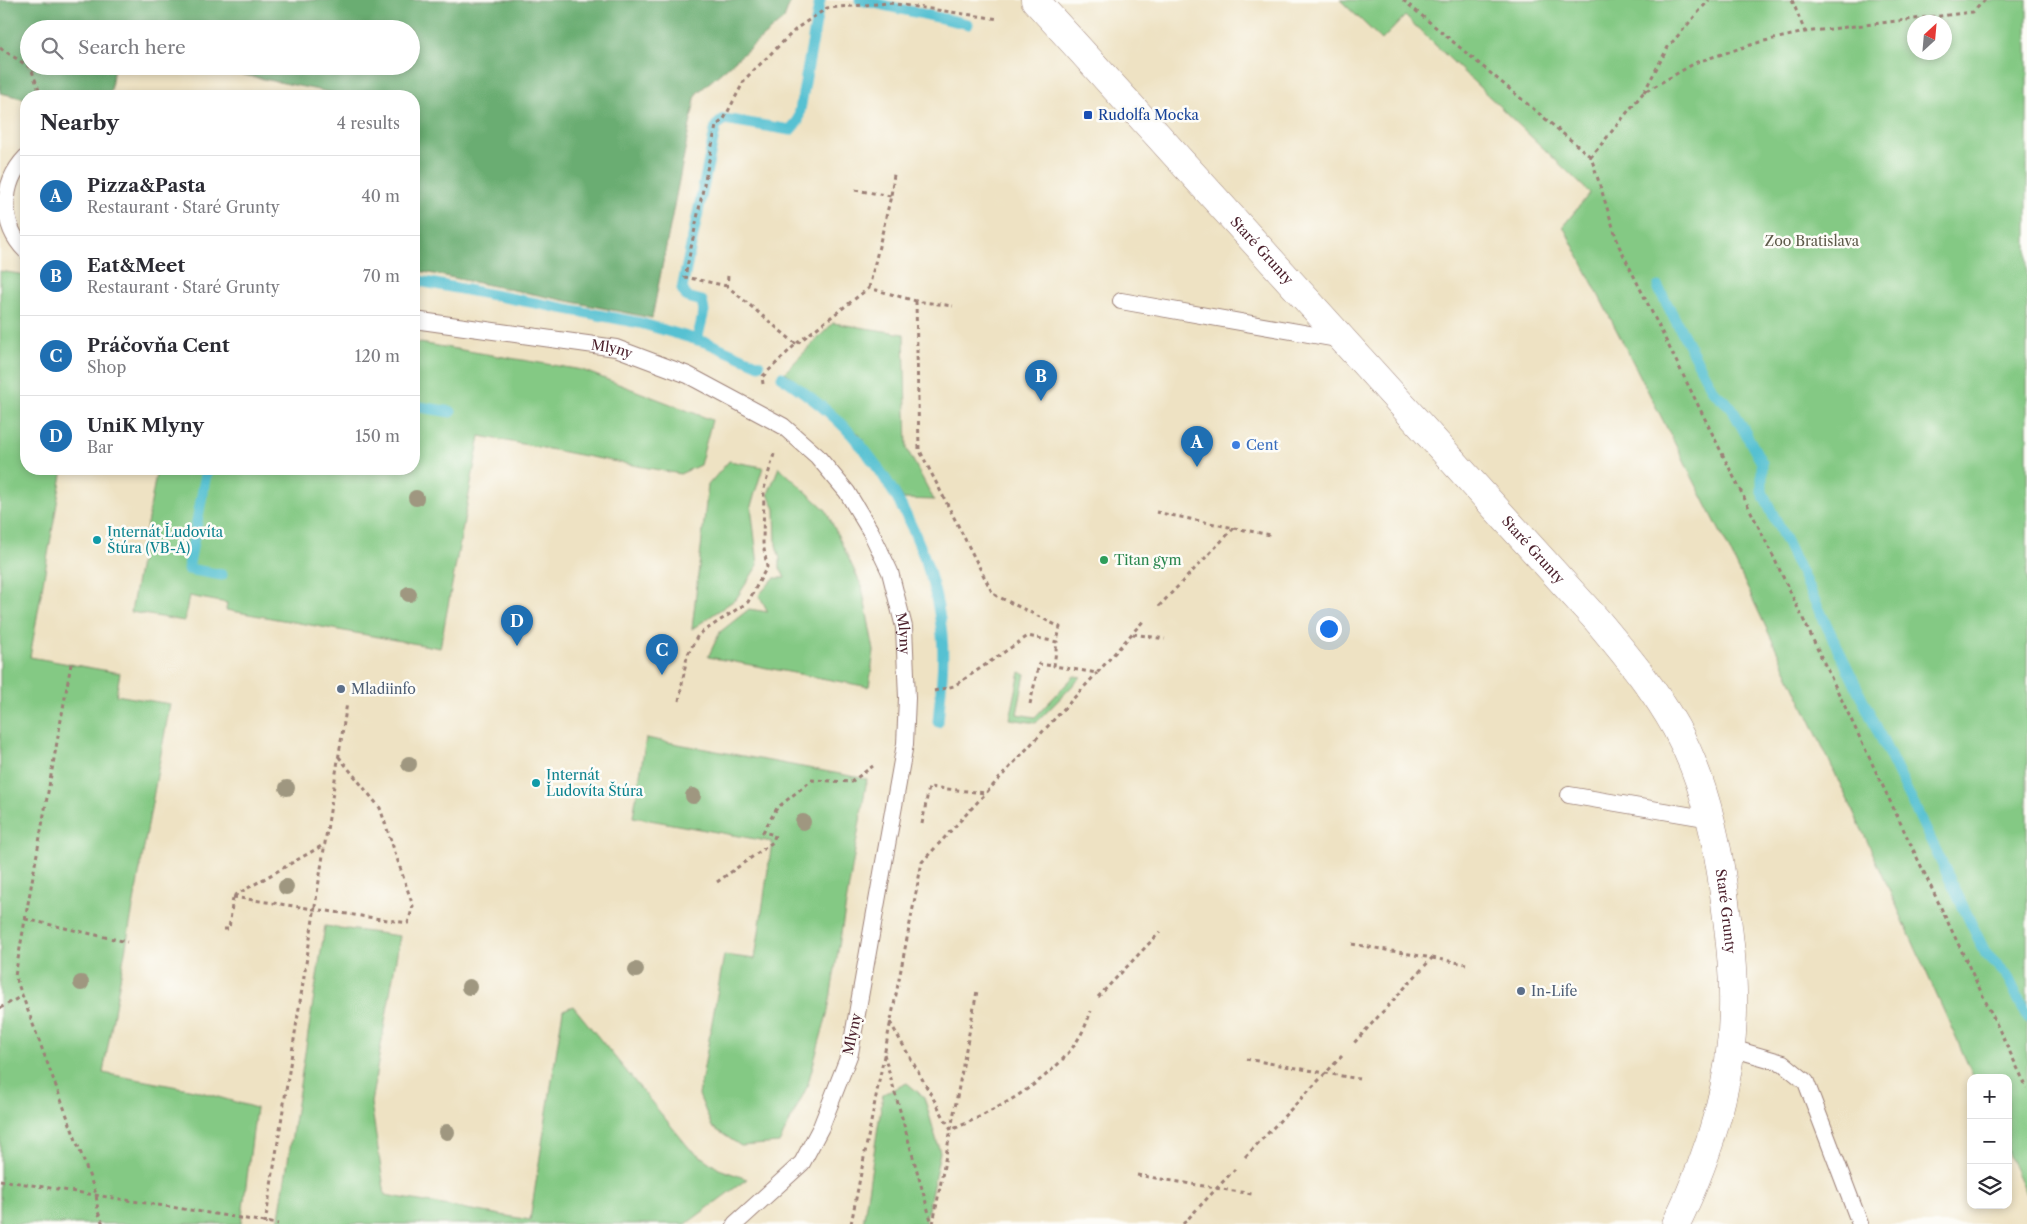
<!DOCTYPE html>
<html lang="en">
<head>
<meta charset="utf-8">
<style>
	body { margin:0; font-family:"Libre Caslon Text",serif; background:#f2f2f3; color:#2b2b33 }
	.controls { position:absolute; right:15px; bottom:15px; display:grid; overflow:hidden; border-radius:10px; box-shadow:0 2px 8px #0003 }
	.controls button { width:45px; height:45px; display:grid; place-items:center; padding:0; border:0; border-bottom:1px solid #e1e1e2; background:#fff; color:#2b2b33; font:25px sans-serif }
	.compass { position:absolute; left:1907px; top:15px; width:45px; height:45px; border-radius:50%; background:#fff; box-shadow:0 2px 8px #0003; rotate:26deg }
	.you { position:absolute; left:1328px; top:628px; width:18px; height:18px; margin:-12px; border:4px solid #fff; border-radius:50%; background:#1a73e8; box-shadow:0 0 0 8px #1a73e833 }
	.badge { display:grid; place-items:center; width:32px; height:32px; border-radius:50%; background:#1f6fb2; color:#fff; font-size:16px; font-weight:700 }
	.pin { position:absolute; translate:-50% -41px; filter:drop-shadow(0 1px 2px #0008) }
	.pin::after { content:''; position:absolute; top:26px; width:18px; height:15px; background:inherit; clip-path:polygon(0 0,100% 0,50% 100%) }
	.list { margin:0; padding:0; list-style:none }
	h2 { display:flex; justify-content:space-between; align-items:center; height:65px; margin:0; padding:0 20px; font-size:21px }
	h2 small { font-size:16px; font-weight:400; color:#7c7c81 }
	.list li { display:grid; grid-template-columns:32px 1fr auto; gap:15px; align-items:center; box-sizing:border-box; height:80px; padding:0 20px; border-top:1px solid #e1e1e2 }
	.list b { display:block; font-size:19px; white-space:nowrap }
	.list p { margin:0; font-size:16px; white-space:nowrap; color:#7c7c81 }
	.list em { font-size:16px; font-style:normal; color:#7c7c81 }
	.icon { flex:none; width:28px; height:28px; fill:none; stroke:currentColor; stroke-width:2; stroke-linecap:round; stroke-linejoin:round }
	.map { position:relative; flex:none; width:2027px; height:1224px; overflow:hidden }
	.search { position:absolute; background:#fff; box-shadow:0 2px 8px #0003; left:20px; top:20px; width:400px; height:55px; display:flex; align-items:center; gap:12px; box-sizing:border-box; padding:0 18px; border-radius:28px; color:#7c7c81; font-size:19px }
	.panel { position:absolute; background:#fff; box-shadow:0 2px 8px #0003; left:20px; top:90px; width:400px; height:385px; border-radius:20px }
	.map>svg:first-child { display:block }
	.green { fill:#84c984; stroke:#677458; fill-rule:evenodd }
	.forest { fill:#6bad72; stroke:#5a664e }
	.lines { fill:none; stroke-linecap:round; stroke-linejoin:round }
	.stream { stroke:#57c1d2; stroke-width:11 }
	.lane-casing { stroke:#9c8077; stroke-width:18 }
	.street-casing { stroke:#9c8077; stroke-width:29 }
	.path { stroke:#9c8077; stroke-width:3; stroke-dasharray:4 4; stroke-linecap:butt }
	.lane { stroke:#fff; stroke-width:16 }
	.street { stroke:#fff; stroke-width:28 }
	.tree { fill:#9f9780 }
	.transit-dot { fill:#1a4fb4; stroke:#fdfcf7; stroke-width:2 }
	.shop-dot { fill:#3f7fe0; stroke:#fdfcf7; stroke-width:2 }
	.culture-dot { fill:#0f9aa8; stroke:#fdfcf7; stroke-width:2 }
	.leisure-dot { fill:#2e9e5b; stroke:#fdfcf7; stroke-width:2 }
	.service-dot { fill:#5c6f8a; stroke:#fdfcf7; stroke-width:2 }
	.labels { text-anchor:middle; stroke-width:5; stroke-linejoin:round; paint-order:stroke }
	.transit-label { font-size:14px; fill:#164399; stroke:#fdfcf7; text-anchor:start }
	.park-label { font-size:14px; fill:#5e5a4a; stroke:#fdfcf7 }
	.street-label { font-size:14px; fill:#4a1f2b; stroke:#fdfcf7 }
	.shop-label { font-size:14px; fill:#366cbe; stroke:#fdfcf7; text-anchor:start }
	.culture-label { font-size:14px; fill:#0d838f; stroke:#fdfcf7; text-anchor:start }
	.leisure-label { font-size:14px; fill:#27864d; stroke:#fdfcf7; text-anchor:start }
	.service-label { font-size:14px; fill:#4e5e75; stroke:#fdfcf7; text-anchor:start }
</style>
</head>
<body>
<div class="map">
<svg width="2027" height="1224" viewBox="0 0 2027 1224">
	<rect width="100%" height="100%" fill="#fdfcf7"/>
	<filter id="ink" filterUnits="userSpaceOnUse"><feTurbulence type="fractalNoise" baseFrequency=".02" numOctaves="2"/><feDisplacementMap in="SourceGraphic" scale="10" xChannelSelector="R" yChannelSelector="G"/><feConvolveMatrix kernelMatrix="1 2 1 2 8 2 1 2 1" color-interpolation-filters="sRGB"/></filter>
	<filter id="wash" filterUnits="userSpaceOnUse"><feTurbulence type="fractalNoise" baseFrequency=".0096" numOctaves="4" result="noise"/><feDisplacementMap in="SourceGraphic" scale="20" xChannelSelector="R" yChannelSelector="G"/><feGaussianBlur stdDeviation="1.12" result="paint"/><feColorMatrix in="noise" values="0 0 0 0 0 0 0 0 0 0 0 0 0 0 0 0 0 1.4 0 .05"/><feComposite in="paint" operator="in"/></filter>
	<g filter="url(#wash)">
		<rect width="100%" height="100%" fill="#eee2c3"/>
		<path class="green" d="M1340,0H2027V1196L2008,1154V1078H1974L1870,847L1726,543L1563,226L1590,193L1405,16L1382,40ZM1914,22H1944V52H1914Z
			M0,271L26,275V469H63L30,657L120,673L116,695L170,704L103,1073L194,1090L256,1108L241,1224H0Z
			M833,323L904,334L907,449L934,500L904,499L859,434L785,372Z
			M414,342L582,370L712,420L700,465L680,474L480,436L440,648L226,610L227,603L189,596L184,621L131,612L157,469H414Z
			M729,461L763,467L751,506L758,565L736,599L692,629L708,485Z
			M779,467L826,510L862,587L874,651L869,687L708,657L720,632L749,609L768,612L759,595L774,578H785L780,568V559L776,545L775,509L768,494Z
			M1020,672L1025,674L1017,714L1035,717L1074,676L1081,677L1036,723L1010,719Z
			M646,738L867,779L828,1011L807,1087L779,1143L741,1146L712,1127L699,1095L724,955L755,959L772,842L633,817Z
			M325,926L400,936L371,1103L385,1195L530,1220L563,1010L573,1006L690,1149L719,1169L747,1179L686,1224H278Z
			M907,1083L924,1097L940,1152L925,1224H863L883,1094Z"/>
		<path class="forest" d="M0,0H791L784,19L696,94L652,318L414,270V96H348L199,66H411V29H29V66H114L110,96H26V99L0,93Z"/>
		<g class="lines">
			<path class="stream" d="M860,0L968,24
				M414,280L640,323L708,343L759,365
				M1658,287L1713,391L1731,407L1762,463V492L1986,954L2007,975L2027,1017
				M697,340L704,311L702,301L687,297L682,289L716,126L724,119L790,130L798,121L820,0
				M782,377C807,394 832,413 852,435C897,486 930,553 940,619C946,653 941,688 938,722
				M414,406L451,412
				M207,469L188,569L222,575"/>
		</g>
	</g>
	<g filter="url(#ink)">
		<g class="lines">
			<defs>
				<g id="lane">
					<path d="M26,157C0,184 0,225 26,251"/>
					<path d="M1121,301L1343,340"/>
					<path id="s1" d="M414,320L616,348L688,375L783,426L817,456L847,492L871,532L890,572L904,627L907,698L905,744L850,1053L821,1127L802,1163L735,1224"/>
					<path d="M1569,795L1711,819"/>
					<path d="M1731,1048L1783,1063L1806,1082L1860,1224"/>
				</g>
				<g id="street">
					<path id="s2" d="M1035,0L1596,619C1625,654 1654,688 1676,728C1704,779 1717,838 1724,894C1729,933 1734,972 1733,1011C1732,1085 1708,1158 1676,1224"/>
				</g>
			</defs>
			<use href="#lane" class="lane-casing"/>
			<use href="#street" class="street-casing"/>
			<path class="path" d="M1403,0L1591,157
				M1792,0L1805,32
				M1985,0L1973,12L1805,32L1760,42L1697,62L1643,93L1591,157L1619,246L1773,556L2027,1088
				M0,48L31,68L41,96
				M1644,92L1668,47L1709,0
				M855,190L891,196
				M728,276L727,286L796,344
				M727,286L685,277L716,126L724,119L745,79L797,28L827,8L889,3L999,19
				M869,288L891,196L894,174
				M916,301L919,449L993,594L1060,627L1057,642
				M763,384L762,377L796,344L869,288L916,301L953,306
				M1156,512L1234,528L1158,607
				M1234,528L1271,535
				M1133,634L1165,639
				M71,664L15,976L96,1194L98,1212L103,1224
				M934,691L954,686L1028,636L1057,642L1054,666L1097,673L1145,619
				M679,701L687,656L698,635L748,602L767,567L763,543L764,489L774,454
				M1030,704L1039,664L1054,666
				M922,824L929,787L985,793
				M717,882L773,842L775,835L763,832L777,808L812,780L851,782L873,766
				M234,896L325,844
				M233,897L408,923L413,906L380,808L339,757
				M25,919L127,942
				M224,929H229L233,897
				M1352,944L1432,958L1354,1043
				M1432,958L1466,964
				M1098,997L1160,932
				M0,1008L22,996
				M890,1022L951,1130C995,1111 1056,1079 1080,1036C1085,1028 1088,1019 1091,1011
				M884,1054L932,1224
				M1246,1059L1359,1079
				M1245,1157L1342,1056
				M1137,1175L1252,1194
				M0,1180L278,1224
				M265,1224L347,703
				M851,1224L922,862L1097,673
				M933,1224L977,991
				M1183,1224L1235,1169"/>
			<use href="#lane" class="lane"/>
			<use href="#street" class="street"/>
		</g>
		<g class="tree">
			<circle cx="416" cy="498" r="8"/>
			<circle cx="409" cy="594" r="8"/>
			<circle cx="409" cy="764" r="8"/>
			<circle cx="287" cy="788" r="8"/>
			<circle cx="693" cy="796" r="8"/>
			<circle cx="803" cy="822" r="8"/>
			<circle cx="286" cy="887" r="8"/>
			<circle cx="636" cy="970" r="8"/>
			<circle cx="81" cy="983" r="8"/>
			<circle cx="469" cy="987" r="8"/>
			<circle cx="447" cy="1132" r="8"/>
		</g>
	</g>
	<rect class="transit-dot" x="1083" y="110" width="10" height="10" rx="2.5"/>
	<circle class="shop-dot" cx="1236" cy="445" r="5"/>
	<g class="culture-dot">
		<circle cx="97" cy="540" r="5"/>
		<circle cx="536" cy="783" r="5"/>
	</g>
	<circle class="leisure-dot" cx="1104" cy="560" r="5"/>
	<g class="service-dot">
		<circle cx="341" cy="689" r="5"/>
		<circle cx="1521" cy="991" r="5"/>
	</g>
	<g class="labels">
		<g class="transit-label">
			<text x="1098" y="120">Rudolfa Mocka</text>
		</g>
		<g class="park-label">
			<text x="1812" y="246">Zoo Bratislava</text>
		</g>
		<g class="street-label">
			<text dy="5" stroke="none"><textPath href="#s2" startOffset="338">Staré Grunty</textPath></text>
			<text dy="5" stroke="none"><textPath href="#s1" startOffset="200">Mlyny</textPath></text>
			<text dy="5" stroke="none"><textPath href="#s2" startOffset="742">Staré Grunty</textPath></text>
			<text dy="5" stroke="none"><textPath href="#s1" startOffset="635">Mlyny</textPath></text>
			<text dy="5" stroke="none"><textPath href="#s2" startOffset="1162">Staré Grunty</textPath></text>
			<text transform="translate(852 1034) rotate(-78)" y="5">Mlyny</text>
		</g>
		<g class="shop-label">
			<text x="1246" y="450">Cent</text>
		</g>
		<g class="culture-label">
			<text x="107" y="537">Internát Ľudovíta<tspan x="107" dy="16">Štúra (VB-A)</tspan></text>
			<text x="546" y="780">Internát<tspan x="546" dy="16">Ľudovíta Štúra</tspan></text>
		</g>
		<g class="leisure-label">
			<text x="1114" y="565">Titan gym</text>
		</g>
		<g class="service-label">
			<text x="351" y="694">Mladiinfo</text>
			<text x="1531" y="996">In-Life</text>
		</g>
	</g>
</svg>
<div class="controls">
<button>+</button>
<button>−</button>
<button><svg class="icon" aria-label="layers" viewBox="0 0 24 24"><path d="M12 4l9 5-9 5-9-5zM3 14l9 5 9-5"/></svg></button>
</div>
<svg class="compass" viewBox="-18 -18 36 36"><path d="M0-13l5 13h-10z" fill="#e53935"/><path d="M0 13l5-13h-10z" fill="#7c7c81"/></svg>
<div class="you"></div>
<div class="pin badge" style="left:1197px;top:467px">A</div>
<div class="pin badge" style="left:1041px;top:401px">B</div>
<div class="pin badge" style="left:662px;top:675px">C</div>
<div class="pin badge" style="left:517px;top:646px">D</div>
<div class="search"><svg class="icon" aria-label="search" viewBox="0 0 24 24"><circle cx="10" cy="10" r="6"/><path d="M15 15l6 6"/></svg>Search here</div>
<section class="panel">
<h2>Nearby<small>4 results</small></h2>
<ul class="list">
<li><span class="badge">A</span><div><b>Pizza&amp;Pasta</b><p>Restaurant · Staré Grunty</p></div><em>40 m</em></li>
<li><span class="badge">B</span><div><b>Eat&amp;Meet</b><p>Restaurant · Staré Grunty</p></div><em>70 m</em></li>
<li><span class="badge">C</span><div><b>Práčovňa Cent</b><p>Shop</p></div><em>120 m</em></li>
<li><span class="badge">D</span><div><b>UniK Mlyny</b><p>Bar</p></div><em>150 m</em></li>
</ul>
</section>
</div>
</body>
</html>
